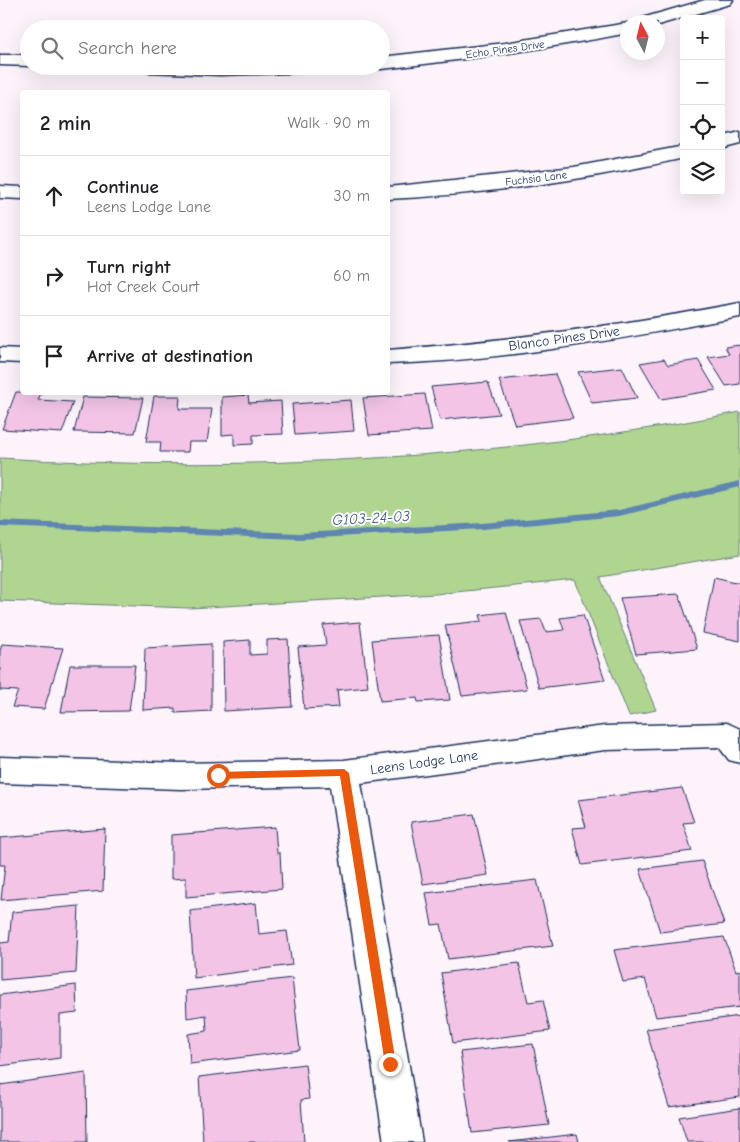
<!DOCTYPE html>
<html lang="en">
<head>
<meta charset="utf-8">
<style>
	body { margin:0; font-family:"Comic Neue",sans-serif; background:#f2f2f2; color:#202124 }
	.controls { position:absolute; right:15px; top:15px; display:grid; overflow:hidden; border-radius:5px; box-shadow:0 5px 20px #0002 }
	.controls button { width:45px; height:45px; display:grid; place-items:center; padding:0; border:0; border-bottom:1px solid #e0e0e0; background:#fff; color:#202124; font:25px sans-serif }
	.compass { position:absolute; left:620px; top:15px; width:45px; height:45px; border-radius:50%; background:#fff; box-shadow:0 5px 20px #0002; rotate:353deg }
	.stop { position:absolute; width:15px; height:15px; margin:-11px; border:4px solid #ea580c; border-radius:50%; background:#fff }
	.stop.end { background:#ea580c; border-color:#fff; box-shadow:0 1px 5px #0008 }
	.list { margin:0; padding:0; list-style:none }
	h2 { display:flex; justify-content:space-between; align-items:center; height:65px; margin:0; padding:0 20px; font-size:21px }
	h2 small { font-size:16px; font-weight:400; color:#757577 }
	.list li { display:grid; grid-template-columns:32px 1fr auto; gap:15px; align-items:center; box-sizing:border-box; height:80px; padding:0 20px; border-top:1px solid #e0e0e0 }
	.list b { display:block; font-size:19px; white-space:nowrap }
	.list p { margin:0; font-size:16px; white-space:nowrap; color:#757577 }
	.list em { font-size:16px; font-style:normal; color:#757577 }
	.icon { flex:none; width:28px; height:28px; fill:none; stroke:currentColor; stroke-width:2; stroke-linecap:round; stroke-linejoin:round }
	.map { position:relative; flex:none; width:740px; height:1142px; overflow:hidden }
	.search { position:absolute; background:#fff; box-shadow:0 5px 20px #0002; left:20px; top:20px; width:370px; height:55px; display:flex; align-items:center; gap:12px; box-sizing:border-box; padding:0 18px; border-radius:28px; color:#757577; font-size:19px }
	.panel { position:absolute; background:#fff; box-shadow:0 5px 20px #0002; left:20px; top:90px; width:370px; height:305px; border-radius:5px }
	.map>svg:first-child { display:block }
	.green { fill:#b0d591; stroke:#668278 }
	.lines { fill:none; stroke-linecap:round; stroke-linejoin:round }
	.stream { fill:#5e85b1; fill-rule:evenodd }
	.building { fill:#f3c4e6; stroke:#1b2f5e }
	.minor-casing { stroke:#1b2f5e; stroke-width:3 }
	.minor { fill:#fff; fill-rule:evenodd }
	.route { fill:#ea580c }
	.labels { text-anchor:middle; stroke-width:4; stroke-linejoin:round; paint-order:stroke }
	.far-street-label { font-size:11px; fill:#1b2f5e; stroke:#fff }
	.street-label { font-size:14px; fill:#1b2f5e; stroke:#fff }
	.water-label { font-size:15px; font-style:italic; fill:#3d5a87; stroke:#fff }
</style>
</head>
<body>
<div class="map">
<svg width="740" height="1142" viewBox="0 0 740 1142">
	<rect width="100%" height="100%" fill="#fdf3fa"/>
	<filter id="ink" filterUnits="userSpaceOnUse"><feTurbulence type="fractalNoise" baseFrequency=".02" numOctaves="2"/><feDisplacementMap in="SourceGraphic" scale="10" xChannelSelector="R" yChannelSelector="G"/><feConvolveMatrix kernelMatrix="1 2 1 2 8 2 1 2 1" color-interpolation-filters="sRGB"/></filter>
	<g filter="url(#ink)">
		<path class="green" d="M740,412V554L600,577L656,710L629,716L575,580L435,594L189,608L0,601V458C242,473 502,459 740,412Z"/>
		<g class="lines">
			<path class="stream" d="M740,481V487L619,516L483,529L299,539L0,527V521L299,533L483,523L619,510Z"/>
		</g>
		<path class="building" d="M740,345V384L726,386L708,357L729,354L725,347Z
			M664,359L668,365L698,360L716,390L661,399L640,363Z
			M622,367L637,398L592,403L578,372Z
			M555,374L573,418L515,425L499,380Z
			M488,382L499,414L440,420L431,387Z
			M16,392L41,393L38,400L73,402L62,433L2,429Z
			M425,394L432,431L369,435L363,398Z
			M248,395L249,403L281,401L283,434L253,435V444L234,445V434L222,435V397Z
			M154,396H180L179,409H212L207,442H189L188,452H160L161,442H146Z
			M83,397L143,398L135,433L74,432Z
			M351,400L354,431L295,435L292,404Z
			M714,577L740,583V641L703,633Z
			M679,594L697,649L636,654L620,598Z
			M506,612L527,689L462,696L445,625L482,621L480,615Z
			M583,615L605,680L539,688L520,621L541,619L546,632L564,630L560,618Z
			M360,622L368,687L337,690L339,707L304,709L298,647L326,645L323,625Z
			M439,635L450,700L418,702L417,698L380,701L372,640Z
			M288,639L292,707L224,711L223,642L250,640V655L267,654V640Z
			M2,644L63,648L44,709L12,707L18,691L0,690V651Z
			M211,644V711L175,713V708L143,710L145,648Z
			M70,665H135L129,711L61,712Z
			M682,788L694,822L683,823L692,851L582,865L572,828L586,827L578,800Z
			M474,814L488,875L423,884L411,822Z
			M275,827L277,853H280L282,889L186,897V878L171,879V835Z
			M105,829L103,891L1,900L5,865H0V838Z
			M702,861L724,924L660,932L640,869Z
			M537,880L553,946L448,959L441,924L432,925L426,893Z
			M256,903L259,934L287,931L292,965L194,978L190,911Z
			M79,906L76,973L0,980V943L9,942L12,912Z
			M724,937L736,971L740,970V1007L656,1017L645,979L623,982L614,950Z
			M519,963L528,1002L543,1000L550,1031L453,1043L441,973Z
			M292,978L300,1050L190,1064L188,1034L207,1031L206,1015L187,1018L186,991Z
			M76,985L77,1013L60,1015V1058L0,1066V995Z
			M740,1016V1097L669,1107L646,1029Z
			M533,1044L549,1125L472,1133L460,1052Z
			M305,1064L309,1099L301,1100L304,1142H203L199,1077Z
			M86,1073L87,1142H0V1085Z
			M740,1108V1142H687L679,1117Z
			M577,1134L579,1142H509Z"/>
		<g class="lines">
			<defs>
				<path id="minor" d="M705,0H733L730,4L658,25V22H639L642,18Z
					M628,23V33C546,49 464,60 381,69L374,66H381V57L505,43Z
					M0,55H29L30,66L0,65Z
					M138,66H331L329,70L322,72L220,75L147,72L140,70Z
					M740,132V144L721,149V137Z
					M684,146V158C587,180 487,194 388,199V187L574,167Z
					M0,186L22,187V199L0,198Z
					M740,303V317C624,338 505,361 388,364V350C506,341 623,325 740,303Z
					M0,348L22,349V363L0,362Z
					M727,723L740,729V763L729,760L719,747L605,750L361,783L422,1142H384L330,786L181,789L0,783V757L181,763L344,760L605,726Z"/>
			</defs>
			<use href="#minor" class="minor-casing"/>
			<use href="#minor" class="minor"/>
		</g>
	</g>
	<path class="route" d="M344,769L349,773L396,1064L394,1068L390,1069L387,1068L385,1064L340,776L218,779L213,775L218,772Z"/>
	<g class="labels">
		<g class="far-street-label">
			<text transform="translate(505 49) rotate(-8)" y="4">Echo Pines Drive</text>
			<text transform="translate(536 178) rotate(-7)" y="4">Fuchsia Lane</text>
		</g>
		<g class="street-label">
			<text transform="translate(564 338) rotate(-8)" y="5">Blanco Pines Drive</text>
			<text transform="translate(424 762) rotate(-8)" y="5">Leens Lodge Lane</text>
		</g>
		<g class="water-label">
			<text transform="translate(371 518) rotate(-3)" y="5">G103-24-03</text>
		</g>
	</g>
</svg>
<div class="controls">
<button>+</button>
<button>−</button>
<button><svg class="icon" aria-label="locate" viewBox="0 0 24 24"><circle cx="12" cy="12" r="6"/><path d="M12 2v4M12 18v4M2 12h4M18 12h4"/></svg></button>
<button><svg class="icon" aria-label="layers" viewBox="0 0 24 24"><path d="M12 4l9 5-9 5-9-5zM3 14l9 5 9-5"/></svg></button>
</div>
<svg class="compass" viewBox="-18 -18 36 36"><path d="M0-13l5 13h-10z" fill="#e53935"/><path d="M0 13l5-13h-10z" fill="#757577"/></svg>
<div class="stop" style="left:218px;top:775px"></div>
<div class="stop end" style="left:390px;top:1064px"></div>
<div class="search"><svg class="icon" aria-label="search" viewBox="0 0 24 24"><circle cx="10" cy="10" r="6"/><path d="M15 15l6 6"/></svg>Search here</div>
<section class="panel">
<h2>2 min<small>Walk · 90 m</small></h2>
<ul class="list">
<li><svg class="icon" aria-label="ahead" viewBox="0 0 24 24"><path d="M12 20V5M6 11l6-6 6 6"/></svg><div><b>Continue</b><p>Leens Lodge Lane</p></div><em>30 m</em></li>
<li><svg class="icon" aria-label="right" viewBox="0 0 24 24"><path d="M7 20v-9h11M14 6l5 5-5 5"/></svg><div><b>Turn right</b><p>Hot Creek Court</p></div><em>60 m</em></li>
<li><svg class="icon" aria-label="arrive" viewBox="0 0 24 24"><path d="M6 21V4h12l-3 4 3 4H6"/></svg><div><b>Arrive at destination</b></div></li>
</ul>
</section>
</div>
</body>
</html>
